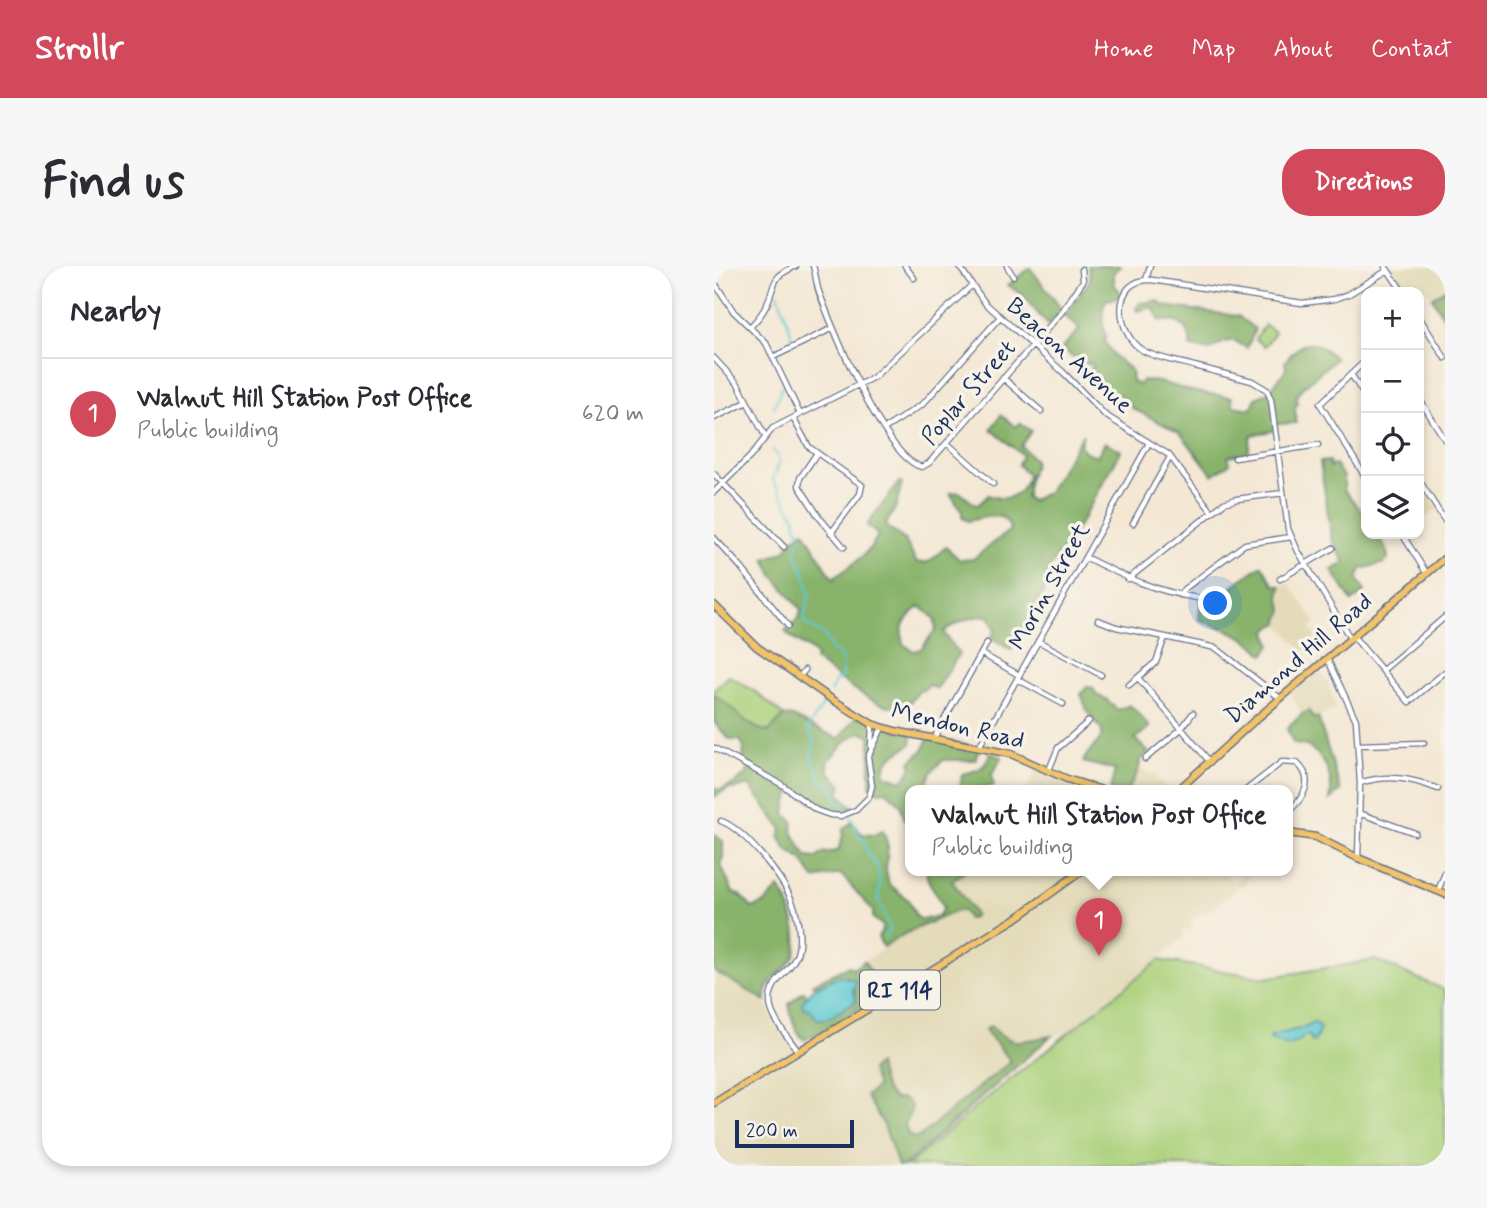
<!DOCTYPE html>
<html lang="en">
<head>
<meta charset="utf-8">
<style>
	body { margin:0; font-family:Mynerve,sans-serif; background:#f7f7f7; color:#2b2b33 }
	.controls { position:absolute; right:21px; top:21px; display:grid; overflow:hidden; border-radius:14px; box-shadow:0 4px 10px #0003 }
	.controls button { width:63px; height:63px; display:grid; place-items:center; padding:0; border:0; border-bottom:2px solid #e1e1e2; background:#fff; color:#2b2b33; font:35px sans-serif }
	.scale { position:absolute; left:21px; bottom:18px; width:119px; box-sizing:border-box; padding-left:7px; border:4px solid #1b2f5e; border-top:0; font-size:19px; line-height:24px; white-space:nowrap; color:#1b2f5e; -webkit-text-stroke:5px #f7f3e8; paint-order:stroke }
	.you { position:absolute; left:502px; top:338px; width:24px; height:24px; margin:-18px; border:5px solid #fff; border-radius:50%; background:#1a73e8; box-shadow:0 0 0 10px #1a73e833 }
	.badge { display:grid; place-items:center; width:46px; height:46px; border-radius:50%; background:#d1495b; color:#fff; font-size:23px; font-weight:700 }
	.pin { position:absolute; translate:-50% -58px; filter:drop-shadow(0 2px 4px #0008) }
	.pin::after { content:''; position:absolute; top:37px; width:24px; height:21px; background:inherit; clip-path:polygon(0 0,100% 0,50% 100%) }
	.popup { position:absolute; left:191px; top:519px; width:388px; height:91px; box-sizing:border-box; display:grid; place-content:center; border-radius:14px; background:#fff; filter:drop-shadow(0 2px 5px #0005); font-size:23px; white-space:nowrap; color:#7c7c81 }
	.popup b { font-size:26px; color:#2b2b33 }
	.popup::after { content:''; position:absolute; left:50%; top:100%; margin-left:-14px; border:14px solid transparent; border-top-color:#fff }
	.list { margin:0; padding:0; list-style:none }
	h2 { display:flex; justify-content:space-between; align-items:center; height:91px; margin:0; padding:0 28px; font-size:30px }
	h2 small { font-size:23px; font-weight:400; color:#7c7c81 }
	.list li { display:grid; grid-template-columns:46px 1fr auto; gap:21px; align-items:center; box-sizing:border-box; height:112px; padding:0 28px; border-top:2px solid #e1e1e2 }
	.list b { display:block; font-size:26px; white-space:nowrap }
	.list p { margin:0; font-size:23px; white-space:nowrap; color:#7c7c81 }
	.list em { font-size:23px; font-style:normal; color:#7c7c81 }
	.icon { flex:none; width:38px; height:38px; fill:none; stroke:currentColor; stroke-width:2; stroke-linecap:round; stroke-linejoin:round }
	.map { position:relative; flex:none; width:731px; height:900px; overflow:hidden; border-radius:28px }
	header { display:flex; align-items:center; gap:42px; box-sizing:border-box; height:98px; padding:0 35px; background:#d1495b; color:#fff }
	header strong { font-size:33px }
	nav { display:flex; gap:38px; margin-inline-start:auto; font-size:24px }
	.intro { display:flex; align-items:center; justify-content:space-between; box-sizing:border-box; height:168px; padding:0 42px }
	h1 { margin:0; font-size:49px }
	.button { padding:18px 32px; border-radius:28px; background:#d1495b; color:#fff; font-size:24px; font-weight:700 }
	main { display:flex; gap:42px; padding:0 42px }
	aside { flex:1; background:#fff; border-radius:28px; box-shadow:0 4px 10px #0003 }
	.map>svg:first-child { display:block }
	.built { fill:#e4dbba }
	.green { fill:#abd17b; stroke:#63806c; stroke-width:2 }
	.forest { fill:#88b36b; stroke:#527164; stroke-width:2; fill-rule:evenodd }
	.water { fill:#5dcad3; stroke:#3c7c98; stroke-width:2 }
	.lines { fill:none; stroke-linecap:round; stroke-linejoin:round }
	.stream { stroke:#5dcad3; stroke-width:2 }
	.minor-casing { stroke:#677088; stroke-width:7 }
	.major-casing { stroke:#677088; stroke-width:9 }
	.minor { stroke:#fff; stroke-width:4.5 }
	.major { stroke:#f1c36a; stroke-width:6 }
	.labels { text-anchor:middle; stroke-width:7; stroke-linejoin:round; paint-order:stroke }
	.shield { fill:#f7f3e8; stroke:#5d6a87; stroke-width:2 }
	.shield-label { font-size:23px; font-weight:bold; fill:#1b2f5e }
	.street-label { font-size:24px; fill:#1b2f5e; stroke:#f7f3e8 }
</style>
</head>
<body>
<header>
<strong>Strollr</strong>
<nav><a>Home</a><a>Map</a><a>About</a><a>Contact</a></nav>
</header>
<div class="intro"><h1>Find us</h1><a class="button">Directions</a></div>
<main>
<aside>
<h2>Nearby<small></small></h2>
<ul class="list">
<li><span class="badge">1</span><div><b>Walnut Hill Station Post Office</b><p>Public building</p></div><em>620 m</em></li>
</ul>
</aside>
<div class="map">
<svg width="731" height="900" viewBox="0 0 731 900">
	<rect width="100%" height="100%" fill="#f7f3e8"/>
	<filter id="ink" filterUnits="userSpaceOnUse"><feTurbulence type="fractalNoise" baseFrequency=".0143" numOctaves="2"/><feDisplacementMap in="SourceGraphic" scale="14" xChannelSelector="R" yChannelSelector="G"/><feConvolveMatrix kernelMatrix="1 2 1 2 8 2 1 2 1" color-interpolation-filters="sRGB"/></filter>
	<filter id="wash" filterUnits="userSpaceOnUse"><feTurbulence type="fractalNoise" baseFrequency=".00686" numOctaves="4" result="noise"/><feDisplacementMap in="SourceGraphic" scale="28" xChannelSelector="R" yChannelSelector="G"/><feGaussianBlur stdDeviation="1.57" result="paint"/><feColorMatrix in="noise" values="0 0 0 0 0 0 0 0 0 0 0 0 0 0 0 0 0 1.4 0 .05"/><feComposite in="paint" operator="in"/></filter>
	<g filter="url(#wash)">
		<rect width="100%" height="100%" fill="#f4e8d5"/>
		<path class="built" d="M675,0H731V23L718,32L706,18L693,26Z
			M705,214L724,243L705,256L710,270L696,281L688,268H705Z
			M575,317L602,357L596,362L604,373L589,385L564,358L569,343L565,331L567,320Z
			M602,402L613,415L621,438L620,444L600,453L595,445L588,448L576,425Z
			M323,500L390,524H313Z
			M426,504L443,509V514L456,524H414L418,513Z
			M253,604H509L519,617L535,604L531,620L523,621L521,625L500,642L478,653V665L470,663L469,672L357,763L339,771L303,776L291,774L276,760L271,764L298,795L205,871L200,872L194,869L191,859L198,842L195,835L188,832L181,833L174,829L166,809L165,800L163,821L154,834L170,859L184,900H0V705L52,735L60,758L84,785L154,744L149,736L154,726L164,720L150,695L192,667L242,645H249L254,652L248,632L238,615Z"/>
		<path class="green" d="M551,59L561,66L551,80L541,73Z
			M15,410L43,427L70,450L54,466L42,463L0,429V424Z
			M445,694L551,712L661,694L729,723L731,725V900H193L272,833Z"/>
		<path class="forest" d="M374,0H408L400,6V18L406,26L404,32L392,34C387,43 388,62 392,71L390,75L400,90L417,104L418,116L426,119L428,114C445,114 462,121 478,125C491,128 505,129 518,131L519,140L537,143L542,132L555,126L572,103L571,96C591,70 598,73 622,92L588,122L582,131L584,138L581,139L582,157L563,158L558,165L537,169L534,187L514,190L516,197L499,209L466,167L418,142L407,130L397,126L376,104L379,99L376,97L373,99L364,90L358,91L348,82L366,63L346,46L334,59L309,30L294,19L316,2L352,49L376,14Z
			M731,23V53L718,32Z
			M444,35L450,40L524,50L541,63L533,82L519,74L508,77L495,84L476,81C478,61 465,53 446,55L439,41L423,45L422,43L426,37Z
			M287,149L302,161L306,157L317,165L307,180L318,191L321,197L314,214L312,231L317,235L334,226L369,168L366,180L372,186L383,190L391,176L407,185L369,253L334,304L331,310L334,317L297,384L277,372L281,363L275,350C260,349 240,357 229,366L245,388L223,423L215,419L210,425L206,424L192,441C162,445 131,415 107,399L101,394L102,389C92,379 80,376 71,365L85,352L87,344L59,309L51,293L71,285L80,272L90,265L119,313C135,301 156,288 164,269L153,259L185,216L188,218L182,240L172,258L174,262L191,274L202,296C217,300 221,289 232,281L246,294L259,293L296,264C293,242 268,252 254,255L248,252V246L236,227L245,226L263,240L274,229C294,237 308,230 314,209L304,199L308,189L277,163ZM206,340L220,352L222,363L207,383L200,385L189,378C184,358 193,352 206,340Z
			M615,195L616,201L621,199L630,211V224L652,250V268H663L673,284L674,293L670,297L647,303L643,313L651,325L638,336L618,304L631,297L618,273L606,196Z
			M548,299L560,319L567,320L565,331L569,343L564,358L560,359L553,365L557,379L550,389C528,365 512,365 485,353L487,331L500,333Z
			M373,421L379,422L382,429L392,433L403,444L416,439L436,461L421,473L435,487L426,494C426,507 418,513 414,524H396L401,504L369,496C373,486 380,482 386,473C393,463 380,457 376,450C372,443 370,435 367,428Z
			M0,429C19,440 32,462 55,466L70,450L79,451L125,473L143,450L198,469L197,478C185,486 167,493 171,509L188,515L198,501L196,496L210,483L214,472L265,481L261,494H229L217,506L210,524H196V557L191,554L186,538L172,525L166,526L156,521V469L146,466L133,474L114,495L115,506L128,519L125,528L139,541C117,554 96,535 79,522L73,536L71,548L79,555L78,566L93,591L102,592L109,587L124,585L129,569V563L138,556L148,568L160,569L169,564L174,580L172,604L175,618L194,634L202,650L208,654L224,650L229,643C225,627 210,616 213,604H253L238,615L261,649L258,652L254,653L249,645H242L192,667L169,681L164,671L168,664V659L159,652V645L127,608L100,613L88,594L73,584L65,571L68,563L35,519L21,523L16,522L0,531V522L5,524C19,519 30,514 37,500L29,495L30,481L26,474H16L0,456Z
			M595,445L600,453L604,451L627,525L616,534C620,515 613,493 596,482C591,478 585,480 579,477L573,463L588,448Z
			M276,487L288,491L277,510L280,520L246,524L248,508C263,505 272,503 276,487Z
			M0,569L9,575V592L6,597L19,627L26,629L38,642L51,637L65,622C77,635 87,673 80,690C71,709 51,708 52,735L0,705Z
			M150,695L165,720C150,728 156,730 147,740C137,750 104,767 90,774C81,765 77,750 75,738L90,725L93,729L88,737L90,742C107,747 128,748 142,735L140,720L134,712L125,710L102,721L98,718L135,700L139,703Z
			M276,760C300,782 307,775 337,770L190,900H184L170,859L152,830L163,821L157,804L164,798C166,811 170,827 181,833C191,831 194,834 198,842L191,859L194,869L200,872L205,871L297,795L271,764Z"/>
		<path class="water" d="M125,710L140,713L142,716L139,723L142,735L113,753H103L96,743L90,742L88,737L99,723Z
			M598,757L603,758L606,763L600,776L597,775L596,770L591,769L584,776L573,780L556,773L557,770L593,761Z"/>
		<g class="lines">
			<path class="stream" d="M64,27L77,67L78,79
				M60,141L69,119
				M0,146H7L15,142
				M59,184C60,186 63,189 64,191C68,198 60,206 59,214L82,253L81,258L87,269C76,291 87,293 92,312C94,319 92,322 96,328L90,350L91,358L110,369L117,383L129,393L128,410L122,415L116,426
				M113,433L94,462L100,475L97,489L108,515L118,520L122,534L133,545
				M137,551L146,571L151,577L155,590L163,599L166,618L164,634L176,662L171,671"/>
		</g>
	</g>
	<g filter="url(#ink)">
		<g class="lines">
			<defs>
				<path id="minor" d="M99,0C102,8 102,18 105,26C119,63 171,193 208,201L215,197L347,47L369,15L368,3
					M191,0L200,12
					M245,0L271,37L349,106L391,149L455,189L498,246
					M293,0L299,10
					M671,0L689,26
					M432,14L436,0
					M0,16L20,46L52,77L86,148
					M705,51L731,92
					M36,61C43,54 49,47 53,38C63,15 56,12 82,0
					M59,91L119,62
					M0,92L24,118L51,170
					M652,94L606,138L652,212
					M637,108L652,132
					M289,112L327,145
					M705,132L731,174
					M0,152L33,136
					M79,152L95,181L148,219L146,228L117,267
					M170,163L209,138L286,51
					M233,177L279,218
					M103,187L86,212L85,220L105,251L130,281
					M521,192L604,179
					M0,208L70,281
					M705,214L731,255
					M0,226L36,191L59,162L160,111L258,19
					M419,257L456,191
					M688,268L713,308
					M0,272L25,299L74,360
					M371,291C408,310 443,326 484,332
					M414,313L510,237L523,233L569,227
					M566,313L619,282
					M466,329L470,323L531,278L577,271
					M384,354L402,361L451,371
					M639,370L695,436L731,406
					M636,372L584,285L574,263L557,134L553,124L538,115C518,110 499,105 480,100C463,95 443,93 428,84C401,67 397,11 438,14L588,37L621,33L635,28L674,4
					M324,375L387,409
					M268,388L305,409
					M613,392L642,454L646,517L644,592
					M669,404L731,351
					M85,411L91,404
					M424,412L496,496
					M303,413L349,438
					M415,419L442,396L451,371L502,382L566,432
					M220,472L273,377
					M644,479L710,477
					M265,481L435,177
					M0,482L67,518L102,544L116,549L127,550L142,544L155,531L158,520L154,491L168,462
					M157,482L158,458
					M431,493L467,463L479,447
					M335,504L344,482L375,455
					M646,517C674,508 697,512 724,523
					M532,524L568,496L583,497C602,514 589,533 574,546
					M645,547L701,567
					M7,555C30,563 69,612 78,635C84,649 88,674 83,688C77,706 57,713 56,734C55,751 75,772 84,785
					M724,625L731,607"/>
				<path id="major" d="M0,339L43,381L116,432L158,458L181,465L297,488L353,513L388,524
					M464,524L540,455L731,292
					M574,567L602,571L644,592L731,628
					M0,837L301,653L369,604"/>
			</defs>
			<use href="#minor" class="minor-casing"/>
			<use href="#major" class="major-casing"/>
			<use href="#minor" class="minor"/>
			<use href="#major" class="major"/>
		</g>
	</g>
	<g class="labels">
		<rect class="shield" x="146" y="704.5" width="80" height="39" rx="5"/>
		<g class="shield-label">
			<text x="186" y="732">RI 114</text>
		</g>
		<g class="street-label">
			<text transform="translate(356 89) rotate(42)" y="8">Beacon Avenue</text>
			<text transform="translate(254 126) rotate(-49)" y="8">Poplar Street</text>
			<text transform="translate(335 320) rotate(-61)" y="8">Morin Street</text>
			<text transform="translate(584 392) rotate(-41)" y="8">Diamond Hill Road</text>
			<text transform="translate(244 459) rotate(13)" y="8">Mendon Road</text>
		</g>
	</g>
</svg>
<div class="controls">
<button>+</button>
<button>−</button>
<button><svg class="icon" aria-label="locate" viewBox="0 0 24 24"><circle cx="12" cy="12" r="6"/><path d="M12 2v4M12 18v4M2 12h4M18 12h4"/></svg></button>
<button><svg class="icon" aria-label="layers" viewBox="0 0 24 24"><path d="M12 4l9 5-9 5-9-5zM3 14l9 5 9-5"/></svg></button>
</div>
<div class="scale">200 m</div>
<div class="you"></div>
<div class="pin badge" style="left:385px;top:690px">1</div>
<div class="popup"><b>Walnut Hill Station Post Office</b>Public building</div>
</div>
</main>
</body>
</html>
